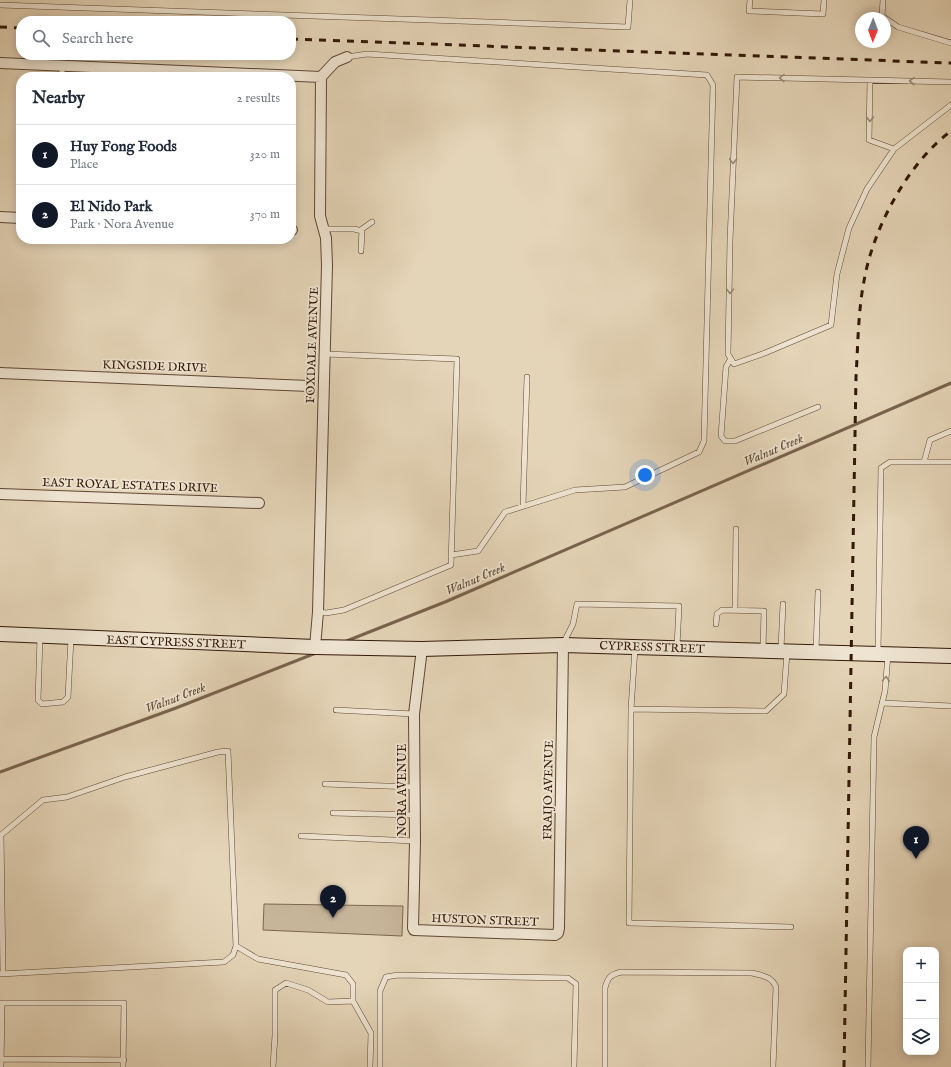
<!DOCTYPE html>
<html lang="en">
<head>
<meta charset="utf-8">
<style>
	body { margin:0; font-family:"IM FELL English",serif; background:#f2f2f3; color:#1f2937 }
	.controls { position:absolute; right:12px; bottom:12px; display:grid; overflow:hidden; border-radius:8px; box-shadow:0 2px 10px #0003 }
	.controls button { width:36px; height:36px; display:grid; place-items:center; padding:0; border:0; border-bottom:1px solid #e0e1e3; background:#fff; color:#1f2937; font:20px sans-serif }
	.compass { position:absolute; left:855px; top:12px; width:36px; height:36px; border-radius:50%; background:#fff; box-shadow:0 2px 10px #0003; rotate:181deg }
	.you { position:absolute; left:645px; top:475px; width:14px; height:14px; margin:-10px; border:3px solid #fff; border-radius:50%; background:#1a73e8; box-shadow:0 0 0 6px #1a73e833 }
	.badge { display:grid; place-items:center; width:26px; height:26px; border-radius:50%; background:#111827; color:#fff; font-size:13px; font-weight:700 }
	.pin { position:absolute; translate:-50% -33px; filter:drop-shadow(0 1px 2px #0008) }
	.pin::after { content:''; position:absolute; top:21px; width:14px; height:12px; background:inherit; clip-path:polygon(0 0,100% 0,50% 100%) }
	.list { margin:0; padding:0; list-style:none }
	h2 { display:flex; justify-content:space-between; align-items:center; height:52px; margin:0; padding:0 16px; font-size:17px }
	h2 small { font-size:13px; font-weight:400; color:#747a83 }
	.list li { display:grid; grid-template-columns:26px 1fr auto; gap:12px; align-items:center; box-sizing:border-box; height:60px; padding:0 16px; border-top:1px solid #e0e1e3 }
	.list b { display:block; font-size:15px; white-space:nowrap }
	.list p { margin:0; font-size:13px; white-space:nowrap; color:#747a83 }
	.list em { font-size:13px; font-style:normal; color:#747a83 }
	.icon { flex:none; width:22px; height:22px; fill:none; stroke:currentColor; stroke-width:2; stroke-linecap:round; stroke-linejoin:round }
	.map { position:relative; flex:none; width:951px; height:1067px; overflow:hidden }
	.search { position:absolute; background:#fff; box-shadow:0 2px 10px #0003; left:16px; top:16px; width:280px; height:44px; display:flex; align-items:center; gap:10px; box-sizing:border-box; padding:0 14px; border-radius:16px; color:#747a83; font-size:15px }
	.panel { position:absolute; background:#fff; box-shadow:0 2px 10px #0003; left:16px; top:72px; width:280px; height:172px; border-radius:16px }
	.map>svg:first-child { display:block }
	.green { fill:#c7b59a; stroke:#7d6651 }
	.lines { fill:none; stroke-linecap:round; stroke-linejoin:round }
	.stream { stroke:#79634e; stroke-width:3 }
	.lane-casing { stroke:#604734; stroke-width:6 }
	.street-casing { stroke:#604734; stroke-width:12 }
	.secondary-casing { stroke:#331808; stroke-width:16 }
	.lane { stroke:#eee4d1; stroke-width:5 }
	.street { stroke:#eee4d1; stroke-width:10 }
	.secondary { stroke:#eee4d1; stroke-width:14 }
	.rail { stroke:#331808; stroke-width:3; stroke-dasharray:7 7; stroke-linecap:butt }
	.oneway { stroke:#9a8877 }
	.labels { text-anchor:middle; stroke-width:3.5; stroke-linejoin:round; paint-order:stroke }
	.street-label { font-size:12px; fill:#331808; stroke:#eee4d1 }
	.water-label { font-size:13px; font-style:italic; fill:#624a36; stroke:#eee4d1 }
</style>
</head>
<body>
<div class="map">
<svg width="951" height="1067" viewBox="0 0 951 1067">
	<rect width="100%" height="100%" fill="#e5d5b8"/>
	<filter id="stains"><feTurbulence type="fractalNoise" baseFrequency=".005" numOctaves="4"/><feColorMatrix values="0 0 0 0 .2 0 0 0 0 .09 0 0 0 0 .02 0 0 0 .5 -.17"/></filter>
	<radialGradient id="worn" r=".72"><stop offset=".6" stop-color="#630" stop-opacity="0"/><stop offset="1" stop-color="#630" stop-opacity=".3"/></radialGradient>
	<path class="green" d="M264,904L403,906L402,936L263,930Z"/>
	<g class="lines">
		<path class="stream" d="M344,642L445,602L951,383
			M0,772L176,708L316,653"/>
		<defs>
			<path id="lane" d="M750,0L749,11L823,14L824,0
				M883,0L882,16L898,27L951,43
				M0,5L628,27L630,0
				M347,57L367,54L707,75L713,85L704,441L699,452L625,487L575,490L505,512L478,551L451,555
				M62,77V66
				M870,80L869,140L894,149
				M951,82L737,77L730,240L728,354L734,364L765,353L831,325L837,274L849,228L867,189L894,149L951,105
				M324,229H354L362,231
				M361,251L362,229L372,222
				M730,360L726,367L721,436L725,441H735L818,407
				M924,462L930,440L951,431
				M523,506L527,377
				M735,610L736,529
				M318,612L326,613L344,610L451,565L457,359L325,354
				M716,624L717,614L722,610L764,611L763,649
				M40,637L38,700L42,704L63,702L68,697L71,638
				M563,644L573,624L577,604L679,606L677,647
				M635,648L631,709L629,923L791,927
				M781,649L783,604
				M816,650L818,592
				M878,653L881,468L890,462H951
				M882,703L951,706
				M631,709L766,711L784,694L787,652
				M336,710L414,714
				M325,784L415,787
				M333,813L415,815
				M301,836L415,841
				M236,946L258,959L346,975L353,984V1001L371,1033L370,1067
				M0,974L224,962L233,955L236,946L228,751L218,752L125,777L67,797L43,800L1,835L3,973
				M0,1003H124L123,1067
				M1,1059L124,1060
				M1,1067L2,1003
				M273,1067L275,1035V990L286,983L308,990L328,1002L353,1001
				M380,1067V991L386,977L398,975L568,978L576,984L574,1067
				M605,1067V988C608,977 610,975 621,972L752,973C763,976 771,976 776,987L773,1067
				M868,1067L874,737L885,691L888,655"/>
			<path id="street" d="M0,63L321,77
				M0,217L21,218
				M291,230H292
				M0,373L309,386
				M0,494L259,503
				M315,647L318,612L327,265L326,238L320,216L321,77L335,62L347,57
				M422,649L414,714L415,841L413,928L414,930L555,935L558,933L559,928L563,645"/>
			<path id="secondary" d="M0,634L315,647L422,649L563,645L951,656"/>
		</defs>
		<use href="#lane" class="lane-casing"/>
		<use href="#street" class="street-casing"/>
		<use href="#secondary" class="secondary-casing"/>
		<use href="#lane" class="lane"/>
		<use href="#street" class="street"/>
		<use href="#secondary" class="secondary"/>
		<path class="rail" d="M0,27L21,28
			M291,39L951,63
			M844,1067L856,377C858,345 858,312 864,281C873,228 908,163 951,131"/>
	</g>
	<defs><path id="oneway-chevron" d="M-2-3.5L2.5 0L-2 3.5" fill="none" stroke-width="1.6" stroke-linecap="round" stroke-linejoin="round"/></defs>
	<g class="oneway">
		<use href="#oneway-chevron" transform="translate(782 78) rotate(-179)"/>
		<use href="#oneway-chevron" transform="translate(912 81) rotate(-179)"/>
		<use href="#oneway-chevron" transform="translate(870 119) rotate(91)"/>
		<use href="#oneway-chevron" transform="translate(733 161) rotate(92)"/>
		<use href="#oneway-chevron" transform="translate(730 291) rotate(91)"/>
		<use href="#oneway-chevron" transform="translate(886 679) rotate(-86)"/>
	</g>
	<g class="labels">
		<g class="street-label">
			<text transform="translate(312 345) rotate(-88)" y="4">FOXDALE AVENUE</text>
			<text transform="translate(155 366) rotate(2)" y="4">KINGSIDE DRIVE</text>
			<text transform="translate(130 485) rotate(2)" y="4">EAST ROYAL ESTATES DRIVE</text>
			<text transform="translate(176 642) rotate(2)" y="4">EAST CYPRESS STREET</text>
			<text transform="translate(652 647) rotate(2)" y="4">CYPRESS STREET</text>
			<text transform="translate(402 790) rotate(-90)" y="4">NORA AVENUE</text>
			<text transform="translate(548 790) rotate(-89)" y="4">FRAIJO AVENUE</text>
			<text transform="translate(485 920) rotate(2)" y="4">HUSTON STREET</text>
		</g>
		<g class="water-label">
			<text transform="translate(773 449) rotate(-23)" y="5">Walnut Creek</text>
			<text transform="translate(475 578) rotate(-23)" y="5">Walnut Creek</text>
			<text transform="translate(175 697) rotate(-21)" y="5">Walnut Creek</text>
		</g>
	</g>
	<rect width="100%" height="100%" filter="url(#stains)"/>
	<rect width="100%" height="100%" fill="url(#worn)"/>
</svg>
<div class="controls">
<button>+</button>
<button>−</button>
<button><svg class="icon" aria-label="layers" viewBox="0 0 24 24"><path d="M12 4l9 5-9 5-9-5zM3 14l9 5 9-5"/></svg></button>
</div>
<svg class="compass" viewBox="-18 -18 36 36"><path d="M0-13l5 13h-10z" fill="#e53935"/><path d="M0 13l5-13h-10z" fill="#747a83"/></svg>
<div class="you"></div>
<div class="pin badge" style="left:916px;top:859px">1</div>
<div class="pin badge" style="left:333px;top:918px">2</div>
<div class="search"><svg class="icon" aria-label="search" viewBox="0 0 24 24"><circle cx="10" cy="10" r="6"/><path d="M15 15l6 6"/></svg>Search here</div>
<section class="panel">
<h2>Nearby<small>2 results</small></h2>
<ul class="list">
<li><span class="badge">1</span><div><b>Huy Fong Foods</b><p>Place</p></div><em>320 m</em></li>
<li><span class="badge">2</span><div><b>El Nido Park</b><p>Park · Nora Avenue</p></div><em>370 m</em></li>
</ul>
</section>
</div>
</body>
</html>
